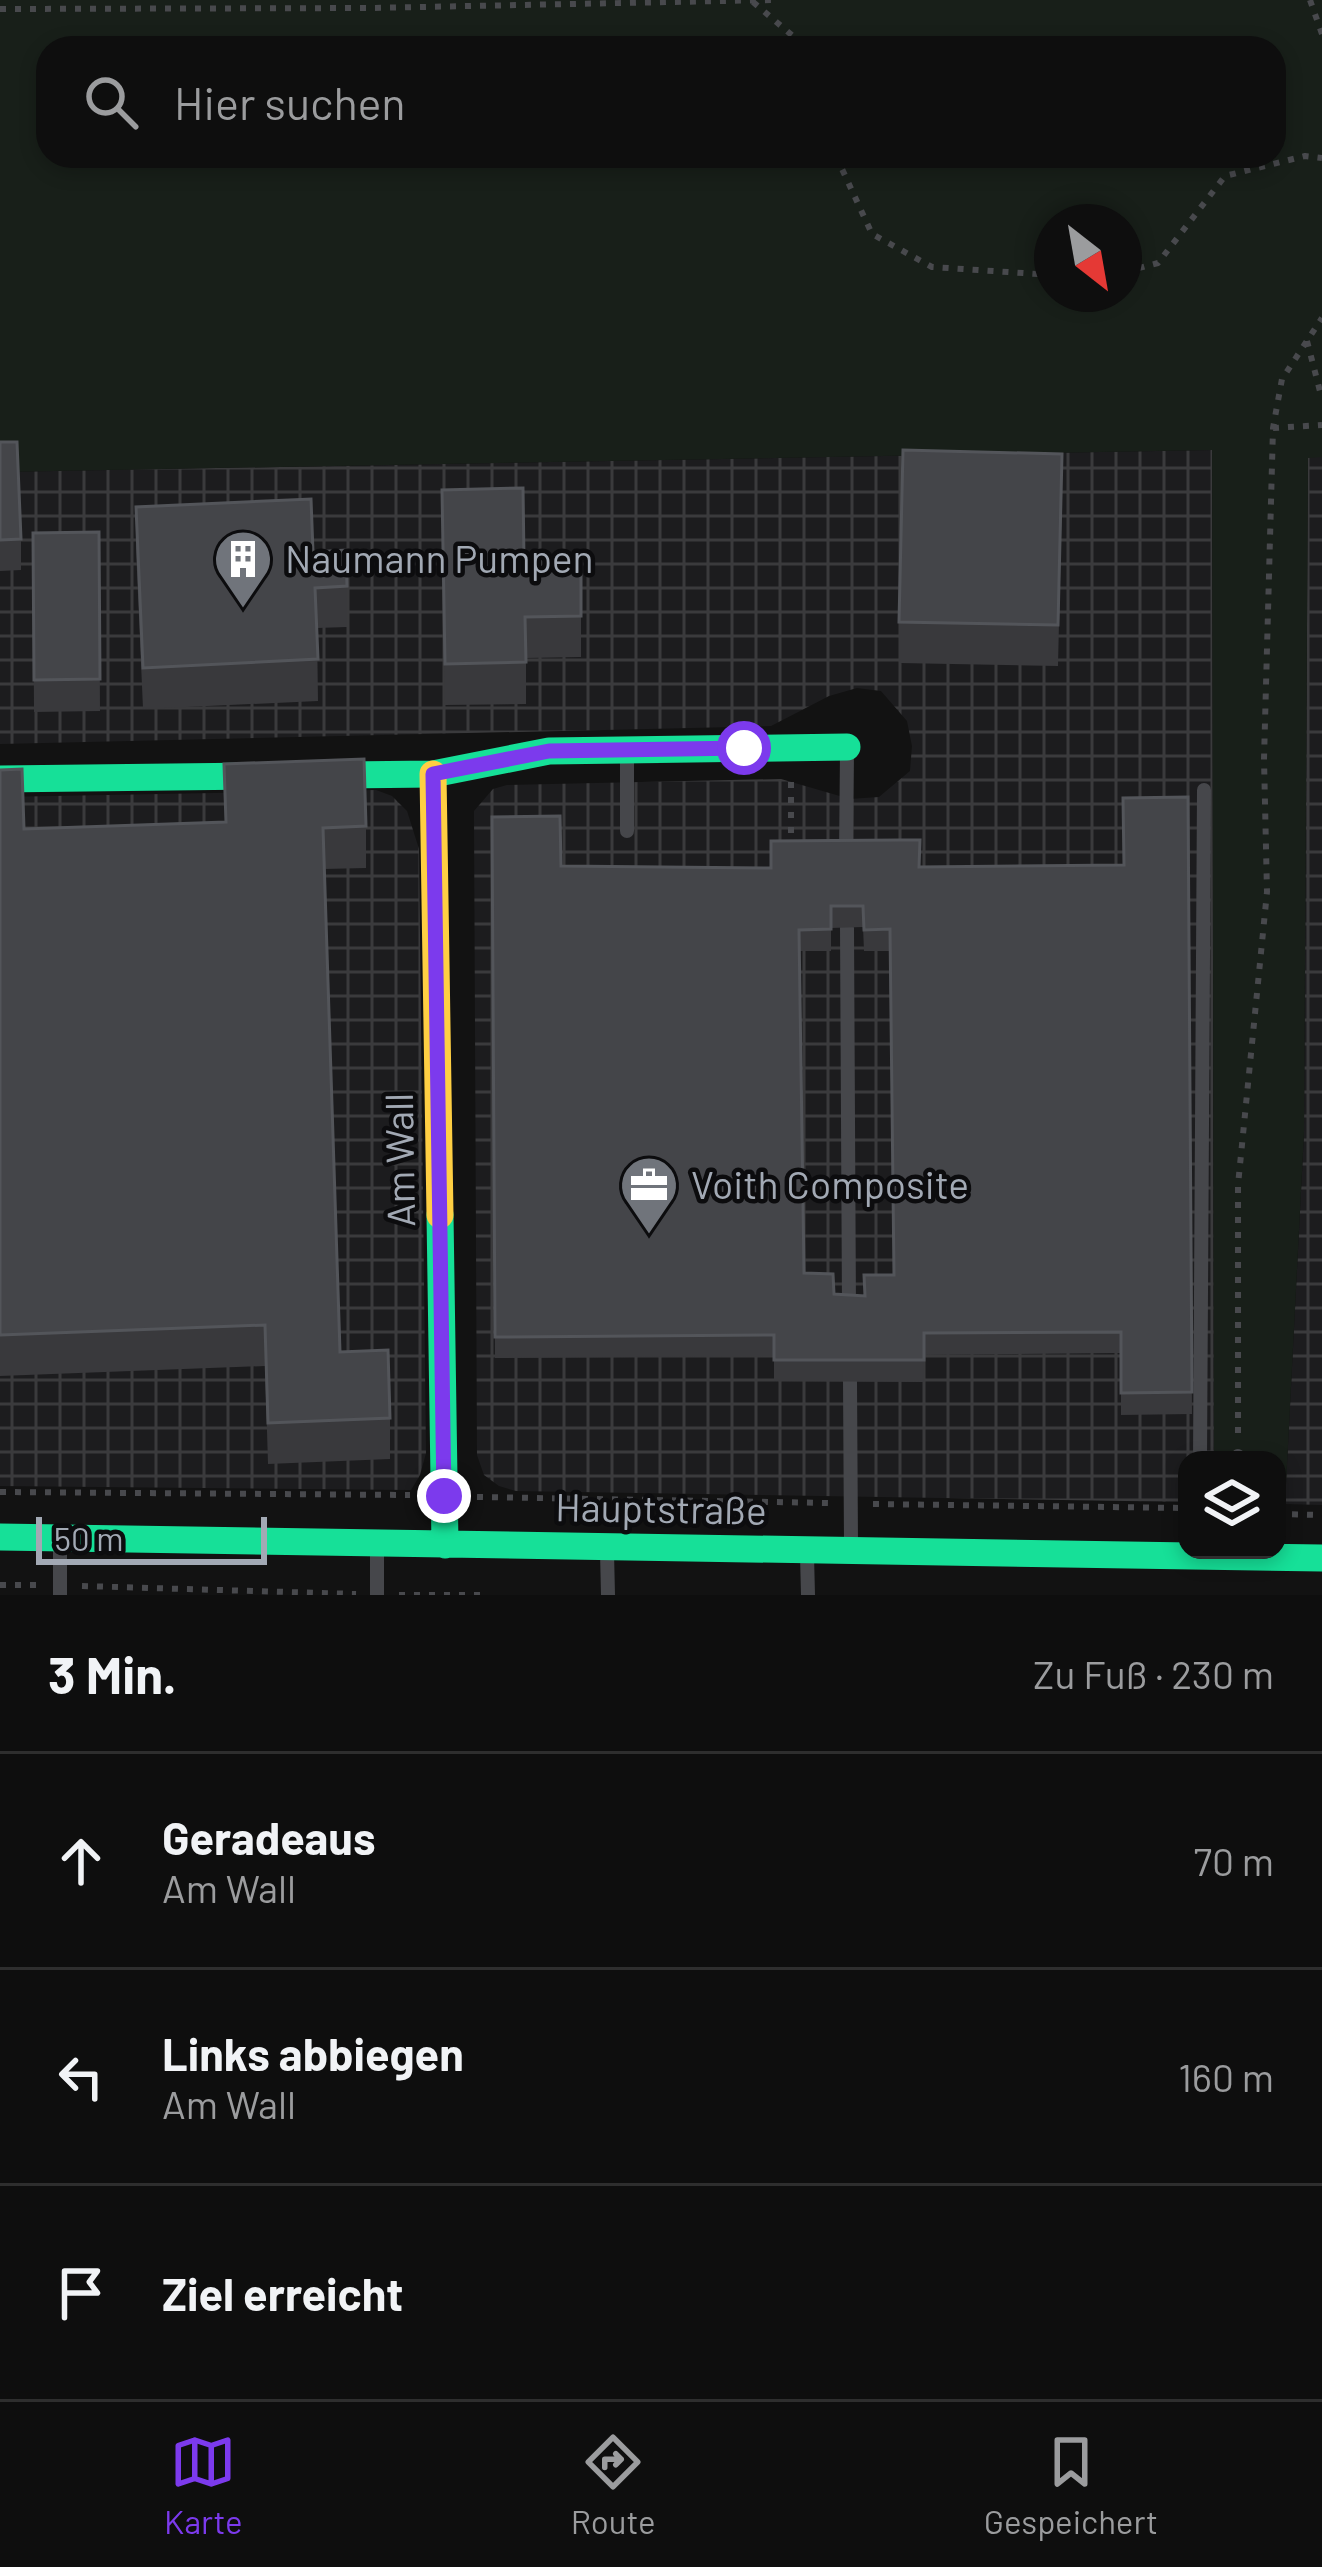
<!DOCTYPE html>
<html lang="de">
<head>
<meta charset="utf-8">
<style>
	body { margin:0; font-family:Barlow,sans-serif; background:#171717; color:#f1f3f6 }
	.controls { position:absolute; right:36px; bottom:36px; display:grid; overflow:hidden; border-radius:24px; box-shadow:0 6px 18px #0003 }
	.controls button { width:108px; height:108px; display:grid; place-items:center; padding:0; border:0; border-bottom:3px solid #2e2e2e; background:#0e0e0e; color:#f1f3f6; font:60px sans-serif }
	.compass { position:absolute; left:1034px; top:204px; width:108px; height:108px; border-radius:50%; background:#0e0e0e; box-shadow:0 6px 18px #0003; rotate:149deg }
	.scale { position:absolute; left:36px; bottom:30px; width:231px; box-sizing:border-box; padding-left:12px; border:6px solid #a2a9b4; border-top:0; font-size:33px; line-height:42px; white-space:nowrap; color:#a2a9b4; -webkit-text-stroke:9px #0c0c0e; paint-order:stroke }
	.stop { position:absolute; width:36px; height:36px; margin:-27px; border:9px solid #7c3aed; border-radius:50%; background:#fff }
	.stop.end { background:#7c3aed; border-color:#fff; box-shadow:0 3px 12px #0008 }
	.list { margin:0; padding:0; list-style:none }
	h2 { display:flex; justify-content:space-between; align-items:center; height:156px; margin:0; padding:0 48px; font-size:51px }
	h2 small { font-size:39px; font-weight:400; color:#9b9c9e }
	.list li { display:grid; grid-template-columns:78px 1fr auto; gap:36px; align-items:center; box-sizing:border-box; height:216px; padding:0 48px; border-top:3px solid #2e2e2e }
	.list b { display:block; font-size:45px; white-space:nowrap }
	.list p { margin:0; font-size:39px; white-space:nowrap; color:#9b9c9e }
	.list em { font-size:39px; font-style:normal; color:#9b9c9e }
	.icon { flex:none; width:66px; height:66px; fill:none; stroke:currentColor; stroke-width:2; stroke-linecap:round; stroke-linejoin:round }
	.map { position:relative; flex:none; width:1322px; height:1595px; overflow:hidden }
	.search { position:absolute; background:#0e0e0e; box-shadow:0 6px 18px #0003; left:36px; right:36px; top:36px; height:132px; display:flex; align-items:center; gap:30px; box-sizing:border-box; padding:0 42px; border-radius:36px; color:#9b9c9e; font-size:45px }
	.sheet { height:804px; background:#0e0e0e }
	nav { display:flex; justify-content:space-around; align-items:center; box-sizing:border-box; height:168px; border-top:3px solid #2e2e2e; background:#0e0e0e; font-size:33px; color:#9b9c9e }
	nav a { display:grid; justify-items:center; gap:6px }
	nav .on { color:#7c3aed }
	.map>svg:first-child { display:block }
	.industrial { fill:url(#industrial-grid) }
	.green { fill:#181f19; fill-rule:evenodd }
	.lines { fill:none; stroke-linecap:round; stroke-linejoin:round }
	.path { stroke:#48494d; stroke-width:6; stroke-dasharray:6 9; stroke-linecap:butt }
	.lane { stroke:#46474b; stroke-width:14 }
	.fast { stroke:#16e098; stroke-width:27 }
	.slow { stroke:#ffcf43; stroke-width:27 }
	.wall { fill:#39393c; fill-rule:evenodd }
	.building { fill:#444549; stroke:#53555a; stroke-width:3; fill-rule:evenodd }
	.route { stroke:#7c3aed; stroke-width:15 }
	.labels { text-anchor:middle; stroke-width:9; stroke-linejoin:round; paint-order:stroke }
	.poi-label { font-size:39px; fill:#a2a9b4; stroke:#0c0c0e; text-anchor:start }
	.street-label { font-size:39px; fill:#a2a9b4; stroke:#0c0c0e }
</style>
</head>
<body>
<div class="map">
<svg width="1322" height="1595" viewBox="0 0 1322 1595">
	<defs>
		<pattern id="industrial-grid" width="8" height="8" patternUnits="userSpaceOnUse" patternTransform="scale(3)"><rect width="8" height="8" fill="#1c1c1e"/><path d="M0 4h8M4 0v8" fill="none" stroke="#3a3a3c"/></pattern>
	</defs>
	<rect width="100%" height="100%" fill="#121212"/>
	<path class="industrial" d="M1212,450L1214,1460H1187V1502L516,1491L499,1486L484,1475L477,1455L474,811L493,789L507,785L781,779L850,799L879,797L910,771L912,746L907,721L881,691L857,688L829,696L771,726L0,744V472Z
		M1308,457H1322V1505L1285,1504L1304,1133Z
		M376,790L392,796L407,811L419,849L426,1453L420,1475L411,1490L0,1486V797Z"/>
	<path class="green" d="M0,0H1322V457L1308,458L1304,1133L1285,1504H1277V1460H1214L1212,450L0,472ZM48,48H1274V156H48ZM1052,222H1124V294H1052Z"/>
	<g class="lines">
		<path class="path" d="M1310,0L1322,34
			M753,2L801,43L802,48
			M0,9L370,8L772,0
			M836,156L872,234L932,267L1052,275
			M1124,272L1158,263L1225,176L1305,156L1322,158
			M1307,341L1322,399
			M1273,428L1322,425
			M791,782V847
			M1238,1433V1185L1267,892L1264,759L1273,428L1282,379L1322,318
			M0,1492L410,1495
			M477,1497L829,1503
			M873,1504L1187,1508
			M1277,1514L1322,1515
			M0,1585H38
			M82,1586L356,1594
			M399,1595H488"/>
		<path class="lane" d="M627,754V831
			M846,856L847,752
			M847,928L849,1312
			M850,1381L851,1544
			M1200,1460L1204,790
			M1237,1460L1238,1456
			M60,1543V1595
			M607,1552L608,1595
			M807,1555L808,1595
			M377,1595V1549"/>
		<path class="fast" d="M0,779L433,774L549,751L847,747
			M440,1215L445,1545
			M0,1537L1322,1558"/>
		<path class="slow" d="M433,774L440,1215"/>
	</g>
	<path class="wall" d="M0,442L21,539V570L0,571Z
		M442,490L524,559L581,558V657L526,658V704L445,705Z
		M1062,495L1058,666L899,663V622Z
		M136,507L313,552L347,586V627L317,628L318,701L143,709L136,549Z
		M99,532L100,711L34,712L33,533Z
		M224,764L366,826V868L324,869L340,1352L390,1418V1459L268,1464L265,1366L0,1376V770L24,829L225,822Z
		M1188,797L1192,1414L1121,1415V1353L924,1355V1382L774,1381V1356L495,1358L492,817L561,866L771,868L1124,865ZM863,927L864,951H890L894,1275L864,1296L834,1294L804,1273L800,951H831V928Z"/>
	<path class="building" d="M0,442H17L21,539L0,540Z
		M903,450L1062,454L1058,625L899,622Z
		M523,488L524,559L581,558V616L525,617L526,662L445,664L442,490Z
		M311,499L313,552L346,550L347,586L315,588L318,659L143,668L136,507Z
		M99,532L100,679L34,680L33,533Z
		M364,759L366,826L323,828L340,1352L388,1350L390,1418L268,1423L265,1325L0,1335V770L22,769L24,829L226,822L224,764Z
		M1188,797L1192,1392L1121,1393V1332L924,1333V1360H774V1335L495,1337L492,817L560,816L561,866L771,868V841L900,840H920L919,867L1124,865L1123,798ZM831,906H863L864,930L890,929L894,1275H864L865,1296L834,1294L833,1274L804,1273L799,930L831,929Z"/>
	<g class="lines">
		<path class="route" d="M444,1496L433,774L549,751L744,748"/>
	</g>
	<defs>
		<symbol id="building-pin" viewBox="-11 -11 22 30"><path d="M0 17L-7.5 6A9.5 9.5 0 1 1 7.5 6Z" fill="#70747b" stroke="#0c0c0e"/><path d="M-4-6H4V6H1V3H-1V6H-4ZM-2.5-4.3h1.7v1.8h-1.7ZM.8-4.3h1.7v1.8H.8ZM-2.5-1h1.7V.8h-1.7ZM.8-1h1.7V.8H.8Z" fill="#fff"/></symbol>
		<symbol id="office-pin" viewBox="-11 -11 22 30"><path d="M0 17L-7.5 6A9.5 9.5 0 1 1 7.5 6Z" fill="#70747b" stroke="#0c0c0e"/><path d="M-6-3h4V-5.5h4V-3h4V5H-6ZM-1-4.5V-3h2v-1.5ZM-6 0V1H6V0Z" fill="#fff"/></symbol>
	</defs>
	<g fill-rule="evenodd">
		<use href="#building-pin" x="210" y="526" width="66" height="90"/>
		<use href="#office-pin" x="616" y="1152" width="66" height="90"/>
	</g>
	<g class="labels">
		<g class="poi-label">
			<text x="285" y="573">Naumann Pumpen</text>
			<text x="691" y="1199">Voith Composite</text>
		</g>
		<g class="street-label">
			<text transform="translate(400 1160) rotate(-91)" y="14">Am Wall</text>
			<text transform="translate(661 1509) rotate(1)" y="14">Hauptstraße</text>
		</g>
	</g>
</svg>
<div class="controls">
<button><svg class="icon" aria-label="layers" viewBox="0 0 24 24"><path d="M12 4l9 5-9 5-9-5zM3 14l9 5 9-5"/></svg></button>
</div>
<svg class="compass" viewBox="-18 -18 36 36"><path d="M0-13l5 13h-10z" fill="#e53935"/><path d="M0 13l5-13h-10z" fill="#9b9c9e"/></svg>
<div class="scale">50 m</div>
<div class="stop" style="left:744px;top:748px"></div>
<div class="stop end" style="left:444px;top:1496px"></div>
<div class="search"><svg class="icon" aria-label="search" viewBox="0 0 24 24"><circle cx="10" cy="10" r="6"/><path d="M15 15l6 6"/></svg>Hier suchen</div>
</div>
<section class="sheet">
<h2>3 Min.<small>Zu Fuß · 230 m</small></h2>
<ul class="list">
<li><svg class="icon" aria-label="ahead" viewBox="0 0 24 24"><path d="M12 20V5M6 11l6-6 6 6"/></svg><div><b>Geradeaus</b><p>Am Wall</p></div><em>70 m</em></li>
<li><svg class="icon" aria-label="left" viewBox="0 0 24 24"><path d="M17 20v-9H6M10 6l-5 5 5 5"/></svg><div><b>Links abbiegen</b><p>Am Wall</p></div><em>160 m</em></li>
<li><svg class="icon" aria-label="arrive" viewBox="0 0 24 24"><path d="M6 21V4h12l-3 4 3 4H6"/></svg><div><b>Ziel erreicht</b></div></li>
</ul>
</section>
<nav>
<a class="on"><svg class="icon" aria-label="map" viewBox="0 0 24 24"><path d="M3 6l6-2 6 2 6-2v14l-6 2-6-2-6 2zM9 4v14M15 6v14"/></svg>Karte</a>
<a><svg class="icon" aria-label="directions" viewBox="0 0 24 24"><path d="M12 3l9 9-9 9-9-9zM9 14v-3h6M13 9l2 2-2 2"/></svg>Route</a>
<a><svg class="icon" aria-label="saved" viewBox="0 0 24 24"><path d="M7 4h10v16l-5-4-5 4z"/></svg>Gespeichert</a>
</nav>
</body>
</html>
